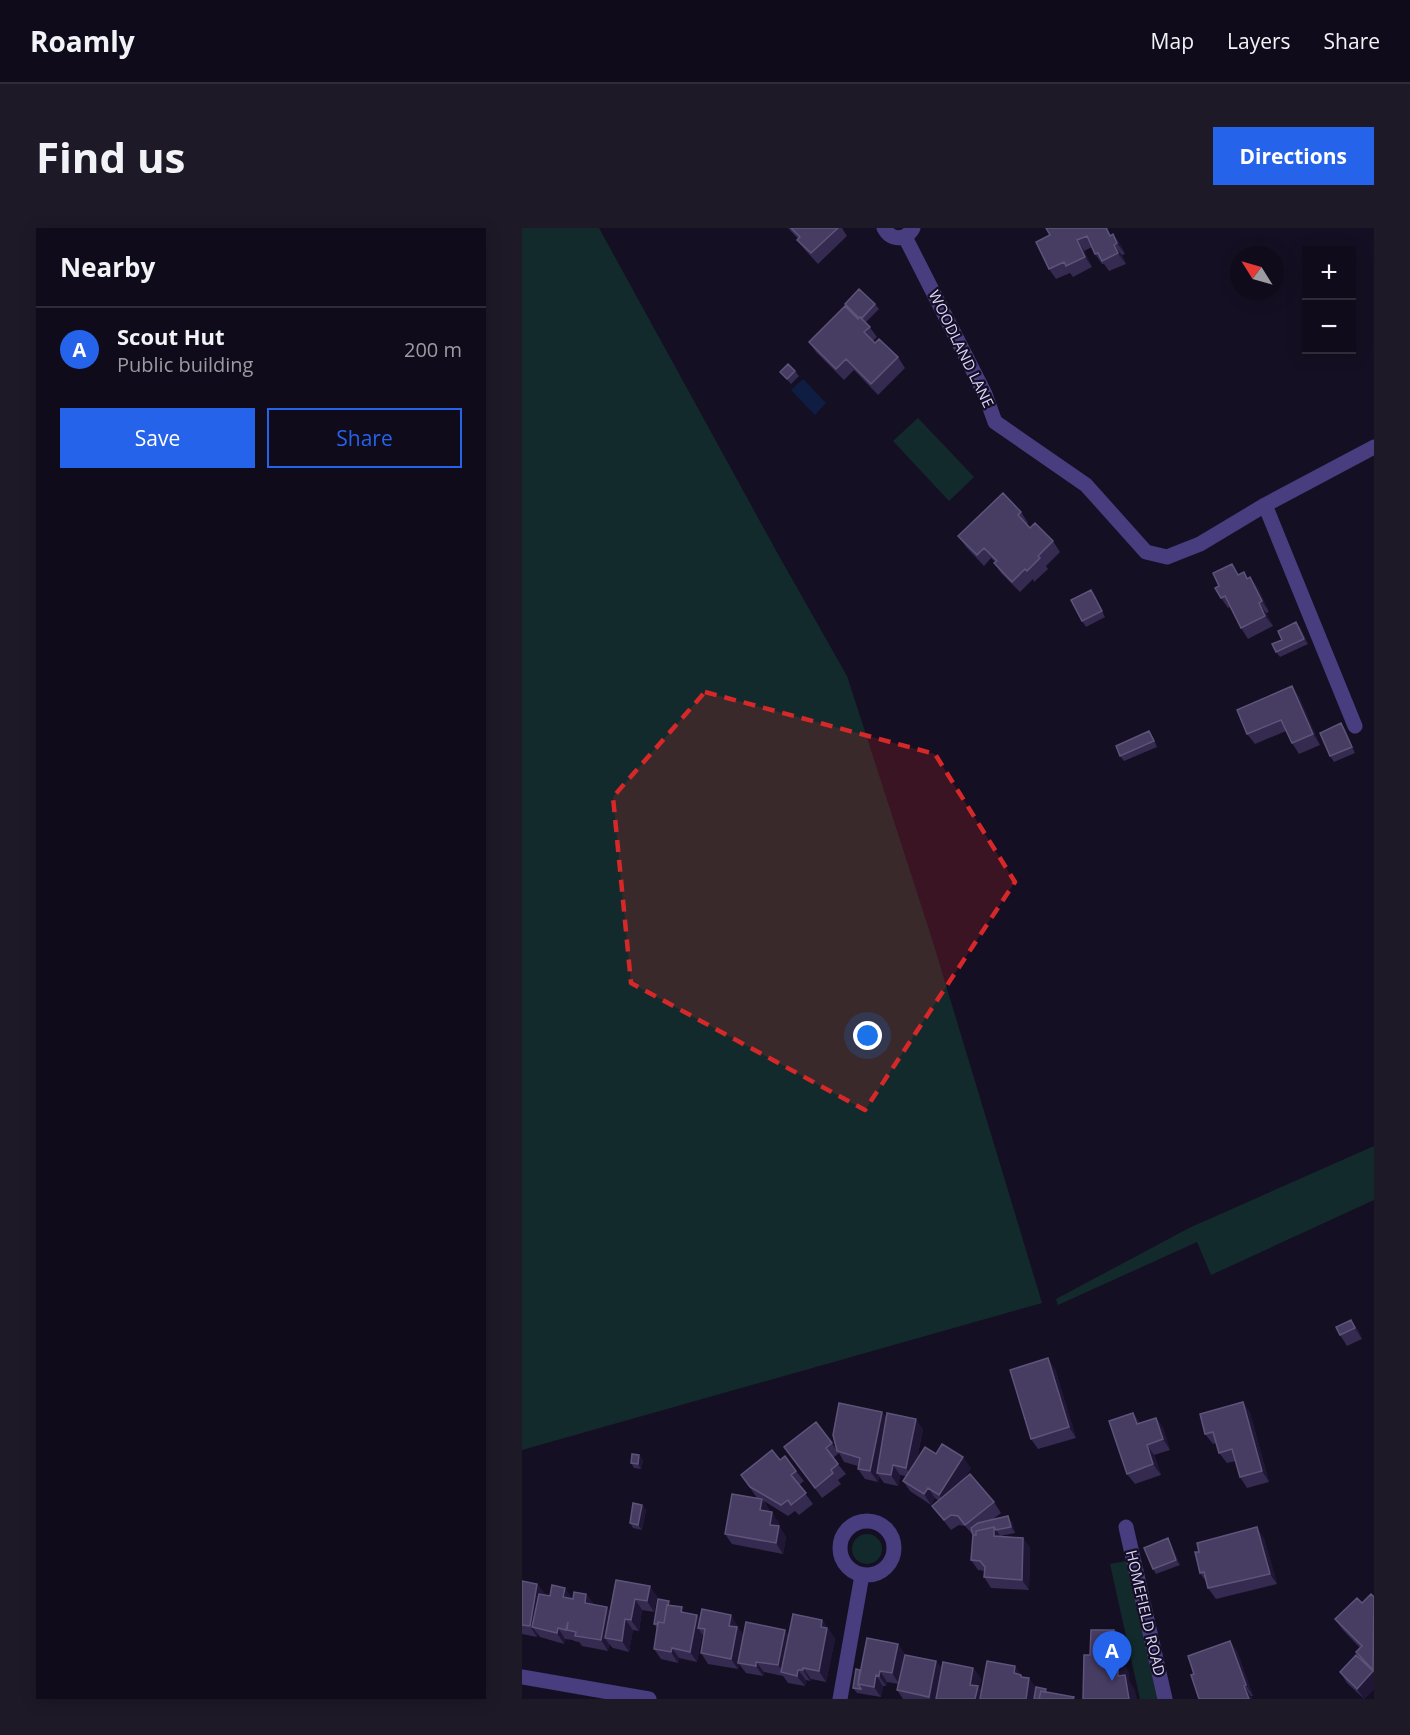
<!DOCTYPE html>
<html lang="en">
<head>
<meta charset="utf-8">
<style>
	body { margin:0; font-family:"Open Sans",sans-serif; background:#1e1927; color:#f1f3f6 }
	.controls { position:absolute; right:18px; top:18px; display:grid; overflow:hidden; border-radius:0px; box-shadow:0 3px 15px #0003 }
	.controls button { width:54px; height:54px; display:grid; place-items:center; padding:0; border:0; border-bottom:2px solid #302b39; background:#100b1a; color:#f1f3f6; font:30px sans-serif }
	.compass { position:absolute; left:708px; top:18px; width:54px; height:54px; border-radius:50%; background:#100b1a; box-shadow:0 3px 15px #0003; rotate:307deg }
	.you { position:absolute; left:346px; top:808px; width:21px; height:21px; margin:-15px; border:4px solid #fff; border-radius:50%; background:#1a73e8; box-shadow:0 0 0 9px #1a73e833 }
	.badge { display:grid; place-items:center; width:39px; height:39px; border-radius:50%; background:#2563eb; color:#fff; font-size:20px; font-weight:700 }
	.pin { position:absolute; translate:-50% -50px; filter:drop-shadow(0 2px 3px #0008) }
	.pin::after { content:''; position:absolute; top:32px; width:21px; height:18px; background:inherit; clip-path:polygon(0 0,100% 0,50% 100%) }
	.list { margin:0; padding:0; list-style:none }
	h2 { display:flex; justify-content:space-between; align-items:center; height:78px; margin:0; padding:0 24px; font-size:26px }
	h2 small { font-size:20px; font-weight:400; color:#9c9ba2 }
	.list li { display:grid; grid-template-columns:39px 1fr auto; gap:18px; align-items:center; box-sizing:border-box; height:84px; padding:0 24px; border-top:2px solid #302b39 }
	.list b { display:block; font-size:22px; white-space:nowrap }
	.list p { margin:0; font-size:20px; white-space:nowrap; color:#9c9ba2 }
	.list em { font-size:20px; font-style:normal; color:#9c9ba2 }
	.actions { display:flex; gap:12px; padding:18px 24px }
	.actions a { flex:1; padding:14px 0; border:2px solid #2563eb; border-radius:0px; text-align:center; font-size:21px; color:#2563eb }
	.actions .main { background:#2563eb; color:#fff }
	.map { position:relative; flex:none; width:852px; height:1471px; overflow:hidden; border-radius:0px }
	header { display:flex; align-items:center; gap:36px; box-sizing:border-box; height:84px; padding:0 30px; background:#100b1a; border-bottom:2px solid #302b39 }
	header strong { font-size:28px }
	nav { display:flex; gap:33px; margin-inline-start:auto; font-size:21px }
	.intro { display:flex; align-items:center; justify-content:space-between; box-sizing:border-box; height:144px; padding:0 36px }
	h1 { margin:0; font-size:42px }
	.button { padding:15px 27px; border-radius:0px; background:#2563eb; color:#fff; font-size:21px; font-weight:700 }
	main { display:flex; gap:36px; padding:0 36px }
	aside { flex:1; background:#100b1a; border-radius:0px; box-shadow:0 3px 15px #0003 }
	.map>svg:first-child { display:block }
	.green { fill:#132a2c }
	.water { fill:#0f1d42 }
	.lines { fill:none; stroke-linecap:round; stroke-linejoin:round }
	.street { stroke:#473d7f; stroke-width:15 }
	.wall { fill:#352a4f }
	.shaded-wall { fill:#201736 }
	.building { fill:#473c62; stroke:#5e547a; stroke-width:1.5 }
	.marked { fill:#d62828; fill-opacity:0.2; stroke:#d62828; stroke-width:4.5; stroke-dasharray:12 8; stroke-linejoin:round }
	.labels { text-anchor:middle; stroke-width:4.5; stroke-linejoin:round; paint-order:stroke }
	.street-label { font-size:15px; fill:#ddd4fc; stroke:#150f23 }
</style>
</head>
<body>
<header>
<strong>Roamly</strong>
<nav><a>Map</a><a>Layers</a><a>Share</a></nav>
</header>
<div class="intro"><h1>Find us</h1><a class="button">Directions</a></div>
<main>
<aside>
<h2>Nearby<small></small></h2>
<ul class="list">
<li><span class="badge">A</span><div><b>Scout Hut</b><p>Public building</p></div><em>200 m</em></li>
</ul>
<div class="actions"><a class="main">Save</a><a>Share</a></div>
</aside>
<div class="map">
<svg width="852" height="1471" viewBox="0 0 852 1471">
	<rect width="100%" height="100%" fill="#150f23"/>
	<path class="green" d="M0,0H77L257,328L325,448L410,711L520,1075L0,1222Z
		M396,190L452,249L427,273L371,213Z
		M852,918V972L689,1047L675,1014L536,1077L534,1071L667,1000Z
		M330 1321a15 15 0 1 1 30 0a15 15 0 1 1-30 0Z
		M604,1333L636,1471H618L588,1336Z"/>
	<path class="water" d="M281,151L304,175L293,187L269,162Z"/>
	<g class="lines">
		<path class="street" d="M362,0C369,13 384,13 391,0
			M383,9L463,166L473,194L564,257L624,324L645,329L678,316L743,277L852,219
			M743,277L833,498
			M318 1320a27 27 0 1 1 54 0a27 27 0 1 1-54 0Z
			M604,1299L643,1471
			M0,1449L127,1471
			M318,1471L340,1347"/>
	</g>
	<path class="wall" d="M266,0H320L325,8L296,36L283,22L275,12L276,11Z
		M524,0H586V2L589,7L591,6L598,16L603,26L600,27L604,36L587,43L582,36H580L573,26L570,19L562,23L570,39L551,49L548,45L534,51L527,41L528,7Z
		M323,76H353L357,81L344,94L355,109L351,113L376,129L383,140L356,167L332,142L322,152L294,124L287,114L337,91L327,81Z
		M273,143L277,148L269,156L258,144Z
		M499,284L506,295L504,297L508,300L531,313L538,324L524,338L526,341L512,354L511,351L498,364L479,345L472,335L473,334L469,330L462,338L444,319L436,308Z
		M722,344L726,350L728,349L736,360L747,384L744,385L751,398L726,411L719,400L708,379L706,380L699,370L718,346Z
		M573,367L583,389L564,399L560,393Z
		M774,394L778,399L786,416L758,429L754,424L760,412Z
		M770,458L777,469L798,517L777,526L770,515L764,503L733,516L725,506Z
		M819,495L823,501L833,525L812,534L808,528Z
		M627,503L631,509L635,519L602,533L598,528Z
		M829,1092L836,1102L840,1111L825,1118L818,1107Z
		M533,1141L554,1210L516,1221L509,1211Z
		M721,1174L728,1185L747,1254L725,1260L718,1249L714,1233L705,1235L697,1225L695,1215L691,1216L683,1206Z
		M611,1185L618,1195L634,1190L641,1200L648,1222L632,1227L639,1247L613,1256L605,1246Z
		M364,1189L401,1201L395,1231L414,1226L449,1240L440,1254L472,1274L479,1285L470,1292L490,1294L493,1305L478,1308H479L501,1310L508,1320L507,1362L469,1360L462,1349L463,1343L456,1342L449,1332L451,1307L443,1298L437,1297L429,1302L410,1278L417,1273L413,1270L409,1277L388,1263L381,1253L384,1248L378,1247L376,1258L362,1255L357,1248L356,1254L343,1251L336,1241V1238L322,1234L317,1225L311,1230L324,1246L316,1252L319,1256L300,1270L262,1219L310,1215L315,1223Z
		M121,1232L119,1241L112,1240L109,1235Z
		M258,1232L274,1243L282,1253L277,1257L291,1276L277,1287L273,1283L266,1288L242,1273L247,1282V1284L257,1295V1298L264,1309L261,1326L210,1316L203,1306L237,1271L235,1270L219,1247Z
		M120,1277L124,1282L120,1302L111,1300L108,1295Z
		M646,1310L649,1316L658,1337L634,1346L631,1341Z
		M742,1310L755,1356L694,1371L686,1360L685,1355L678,1345Z
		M94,1352L135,1368L132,1384L120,1382L117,1403L111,1402L107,1424L91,1420L87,1416L86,1423L60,1418L57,1414L52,1413L51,1412L43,1411L42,1416L18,1409L16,1406L15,1409L0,1406V1353L15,1356L23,1366L22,1367L50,1371L64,1366L72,1377L88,1384Z
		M852,1369V1461L842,1471L825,1455L818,1444L841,1434L834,1424L838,1420L820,1401L813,1391L840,1375Z
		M151,1378L164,1385L175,1387L178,1392L216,1398V1400L222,1408L267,1407L300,1392L313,1411L304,1454L289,1451L288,1453L284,1452L283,1458L266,1455L261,1448L242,1444L241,1448L224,1445L217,1436L216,1441L186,1436L179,1425L182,1408L180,1406L175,1434L157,1430L156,1435L139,1431L132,1421L135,1400L132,1396Z
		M715,1423L731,1468H729L730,1471H677Z
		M384,1427L414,1433L419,1440H451L459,1451L457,1460L460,1463L498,1446L514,1460L526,1465L553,1471H381L375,1462L377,1456L365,1454L364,1458H361L359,1469L335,1465L331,1460L338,1442Z"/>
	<path class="shaded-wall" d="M591,6L598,16L603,26L595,15Z
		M555,12L562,23L570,39L563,29Z
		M592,17L600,27L604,36L596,25Z
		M728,349L736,360L747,384L740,373Z
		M569,362L573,367L583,389L580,383Z
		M737,375L744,385L751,398L743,388Z
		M774,394L778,399L786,416L782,411Z
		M770,458L777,469L798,517L791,506Z
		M819,495L823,501L833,525L830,519Z
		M829,1092L836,1102L840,1111L833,1100Z
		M526,1130L533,1141L554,1210L547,1199Z
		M721,1174L728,1185L747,1254L740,1243Z
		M360,1184L368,1194L355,1245L357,1248L356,1254L348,1243Z
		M611,1185L618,1196H615Z
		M634,1190L641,1200L648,1222L641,1211Z
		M394,1191L401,1201L391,1250L384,1240Z
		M625,1217L632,1227L639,1247L631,1236Z
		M117,1227L121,1232L119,1241L116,1236Z
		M441,1229L449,1240L425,1278L417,1267Z
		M371,1237L378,1247L376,1258L369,1247Z
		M406,1260L413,1270L409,1277L402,1266Z
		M240,1271L247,1282L246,1293L238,1282Z
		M120,1277L124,1282L120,1302L116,1297Z
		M250,1284L257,1295L255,1307L248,1297Z
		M486,1288L490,1294L493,1305L489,1299Z
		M257,1298L264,1309L261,1326L254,1315Z
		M472,1299L479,1309L472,1308Z
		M735,1299L742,1310L755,1356L748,1346Z
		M501,1310L508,1320L507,1362L500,1352Z
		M646,1310L649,1316L658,1337L654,1332Z
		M15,1356L23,1366L17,1400L10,1399L16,1406L15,1409L8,1398Z
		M128,1358L135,1368L132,1384L125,1373Z
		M43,1360L50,1370L41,1369Z
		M64,1366L72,1377L63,1375Z
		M113,1371L120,1382L117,1403L109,1392Z
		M85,1379L92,1390L83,1410L87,1416L86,1423L79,1412Z
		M175,1387L182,1397L176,1400L180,1406L175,1434L168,1424Z
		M209,1387L216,1398V1400L223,1410L216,1435L217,1436L216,1441L209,1431L207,1398Z
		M103,1391L111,1402L107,1424L100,1413Z
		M300,1392L313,1411L304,1454L297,1443L299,1399Z
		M36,1400L43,1411L42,1416L35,1405Z
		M263,1402L270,1412L262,1445L256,1437Z
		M592,1402L602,1417V1436L607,1444V1452L613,1462L615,1471H607L596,1448L591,1428Z
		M708,1413L715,1423L731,1468L724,1457Z
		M376,1416L384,1427L377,1456L370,1445Z
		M150,1420L157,1430L156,1435L149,1424Z
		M414,1433L422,1443L414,1471H409L407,1469Z
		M234,1434L242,1444L241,1448L234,1438Z
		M493,1438L506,1456L507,1450L515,1461L513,1471H504L492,1445Z
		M281,1440L289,1451L288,1453L281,1442Z
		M451,1440L459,1451L457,1460L463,1469V1471H453L448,1457Z
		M276,1442L284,1452L283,1458L275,1448Z
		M358,1443L365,1454L364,1458L357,1448Z
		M851,1443L852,1445V1461L842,1471L835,1461Z
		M354,1447L361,1458L359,1469L352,1459Z
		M722,1458L729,1468L730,1471H727Z"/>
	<path class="building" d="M269,0H316L289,25L275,12L278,9Z
		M524,0H584L588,8L591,6L595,15L592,17L596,25L580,33L576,25L573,26L565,8L555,12L563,29L544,38L542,34L527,41L514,14L528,7Z
		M337,61L353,76L340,90L338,89L337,90L323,76Z
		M323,78L336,91L338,89L348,99L342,104L353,115L357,111L376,129L349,156L324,131L314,141L287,114Z
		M266,136L273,143L265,151L258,144Z
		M481,265L499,284L496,287L508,300L513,295L531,313L516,328L518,330L505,343L503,341L490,354L472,335L475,333L462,320L455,327L436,308Z
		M710,336L716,347L722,344L725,351L728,349L740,373L737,375L743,388L719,400L703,368L699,370L693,360L697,358L691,345Z
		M569,362L580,383L560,393L549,372Z
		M774,394L782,411L754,424L750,416L760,412L756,403Z
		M770,458L791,506L770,515L759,492L725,506L715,482Z
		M819,495L830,519L808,528L798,505Z
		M627,503L632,513L598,528L594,518Z
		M829,1092L833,1100L818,1107L814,1099Z
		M526,1130L547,1199L509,1211L488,1142Z
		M721,1174L740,1243L718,1249L710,1221L697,1225L691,1204L683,1206L678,1186Z
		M317,1175L360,1184L348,1243L336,1241L338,1230L315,1223L311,1207Z
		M365,1185L394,1191L384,1240L371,1237L369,1247L355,1245Z
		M611,1185L615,1196L634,1190L641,1211L625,1217L631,1236L605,1246L587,1193Z
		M294,1194L310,1215L304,1220L316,1236L309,1242L311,1245L293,1260L262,1219Z
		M420,1216L441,1229L417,1267L406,1260L402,1266L381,1253L403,1219L414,1226Z
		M250,1222L258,1232L263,1228L274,1243L269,1247L284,1265L269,1277L266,1272L259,1277L228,1259L219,1247Z
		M110,1226L117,1227L116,1236L109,1235Z
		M448,1246L472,1274L443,1297L436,1288L429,1287L422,1292L410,1278Z
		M210,1266L240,1271L238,1282L250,1284L248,1297L257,1298L254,1315L203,1306Z
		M111,1275L120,1277L116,1297L108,1295Z
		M486,1288L489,1299L474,1302L472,1299L454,1303V1307H451L449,1300L456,1295Z
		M472,1299V1308L501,1310L500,1352L462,1349L463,1339L458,1333L449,1332L451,1307H454V1303Z
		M735,1299L748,1346L686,1360L682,1344L678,1345L673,1324H677L675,1315Z
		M646,1310L654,1332L631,1341L622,1320Z
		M94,1352L128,1358L125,1373L113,1371L109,1392L103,1391L100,1413L83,1410Z
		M0,1353L15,1356L8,1398L0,1397Z
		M30,1357L43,1360L41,1369L51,1371L52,1364L64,1366L63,1375L85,1379L79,1412L53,1408L54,1404L45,1402L46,1394L44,1402L36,1400L35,1405L10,1399L17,1366L28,1368Z
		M849,1366L852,1369L851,1442L834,1424L840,1418L813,1391L835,1370L840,1375Z
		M136,1371L147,1373L146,1377H145L142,1395L136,1394V1396H132Z
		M145,1377L160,1379L159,1384L175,1387L168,1424L150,1420L149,1424L132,1421L136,1394L142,1395Z
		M180,1381L209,1387L207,1398L215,1399L209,1431L179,1425L183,1401L176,1400Z
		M271,1386L300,1392L299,1399L305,1400L297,1443L281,1440V1442H276L275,1448L259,1444Z
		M224,1394L263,1402L256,1437L234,1434V1438L216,1435Z
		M569,1402H592L591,1428H596V1448L603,1447L607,1471H561L562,1427H568Z
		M345,1410L376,1416L370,1445L358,1443L357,1448L354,1447L352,1459L336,1456Z
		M708,1413L724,1457L722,1458L727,1471H677L669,1447L672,1446L666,1428Z
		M383,1427L414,1433L407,1469L375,1462Z
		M834,1427L851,1443L835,1461L818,1444Z
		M465,1433L493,1438L492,1445L499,1447V1449L507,1450L504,1471H458Z
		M421,1434L451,1440L448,1457L456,1458L453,1471H414Z
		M334,1441L338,1442L336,1456L339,1461L331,1460Z
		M514,1459L524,1461L523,1464L519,1463L517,1471H512Z
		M519,1463L552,1469L551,1471H517Z"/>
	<path class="marked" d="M183,464L413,526L493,654L343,882L109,755L91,569Z"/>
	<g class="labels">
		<g class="street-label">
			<text transform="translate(439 121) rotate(64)" y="5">WOODLAND LANE</text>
			<text transform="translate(623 1385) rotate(77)" y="5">HOMEFIELD ROAD</text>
		</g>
	</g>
</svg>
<div class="controls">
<button>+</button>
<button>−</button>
</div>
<svg class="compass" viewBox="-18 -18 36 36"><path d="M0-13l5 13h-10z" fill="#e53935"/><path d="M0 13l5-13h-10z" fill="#9c9ba2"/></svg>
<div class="you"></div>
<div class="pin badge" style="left:590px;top:1453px">A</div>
</div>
</main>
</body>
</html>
